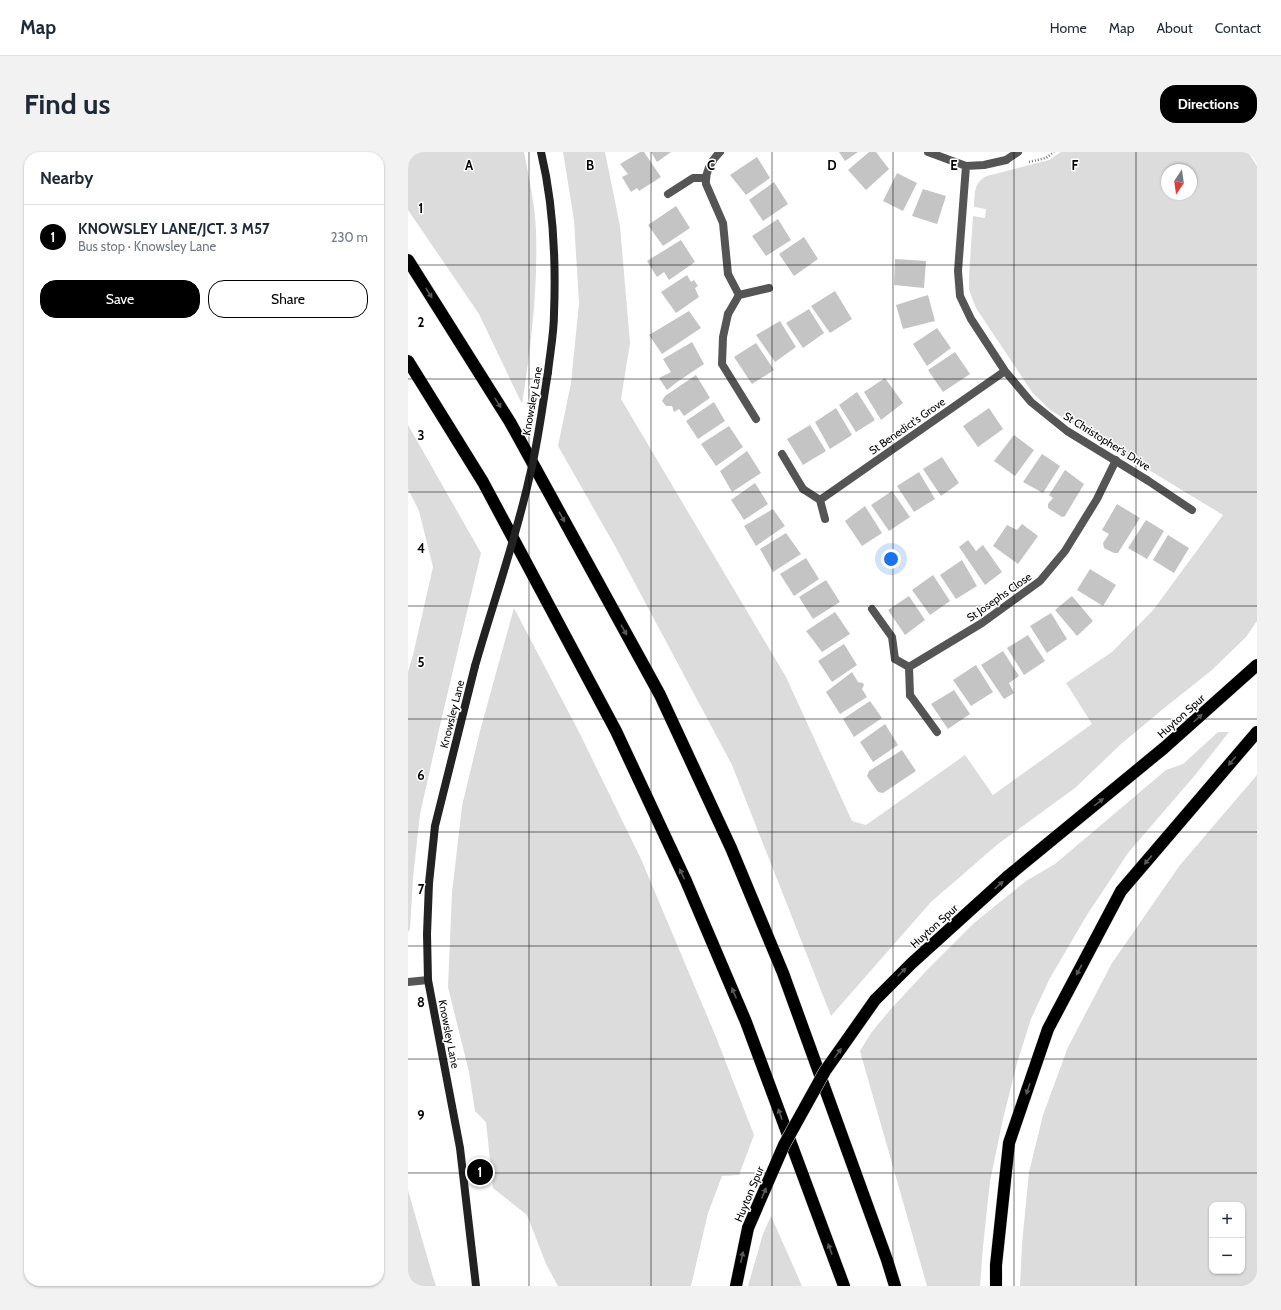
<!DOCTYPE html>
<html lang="en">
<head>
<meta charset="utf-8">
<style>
	body { margin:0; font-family:Cabin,sans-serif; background:#f2f2f3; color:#1f2937 }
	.controls { position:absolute; right:12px; bottom:12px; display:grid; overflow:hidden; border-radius:8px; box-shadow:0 1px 3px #0004 }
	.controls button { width:36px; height:36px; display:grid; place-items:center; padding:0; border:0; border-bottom:1px solid #e0e1e3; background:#fff; color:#1f2937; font:20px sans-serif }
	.compass { position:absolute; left:753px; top:12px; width:36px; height:36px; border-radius:50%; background:#fff; box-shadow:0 1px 3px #0004; rotate:193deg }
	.you { position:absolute; left:483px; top:407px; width:14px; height:14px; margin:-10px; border:3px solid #fff; border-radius:50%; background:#1a73e8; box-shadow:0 0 0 6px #1a73e833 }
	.badge { display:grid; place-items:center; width:26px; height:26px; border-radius:50%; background:#000; color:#fff; font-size:13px; font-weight:700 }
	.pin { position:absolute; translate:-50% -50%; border:2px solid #fff; box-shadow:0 1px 4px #0006 }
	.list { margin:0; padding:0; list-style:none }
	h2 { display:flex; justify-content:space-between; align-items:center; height:52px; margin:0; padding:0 16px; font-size:17px }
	h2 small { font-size:13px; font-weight:400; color:#747a83 }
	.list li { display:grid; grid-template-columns:26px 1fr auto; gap:12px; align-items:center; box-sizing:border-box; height:64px; padding:0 16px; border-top:1px solid #e0e1e3 }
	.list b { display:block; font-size:15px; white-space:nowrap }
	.list p { margin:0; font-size:13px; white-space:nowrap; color:#747a83 }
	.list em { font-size:13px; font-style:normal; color:#747a83 }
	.actions { display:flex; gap:8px; padding:12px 16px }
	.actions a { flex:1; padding:9px 0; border:1px solid #000; border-radius:16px; text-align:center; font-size:14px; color:#000 }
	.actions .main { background:#000; color:#fff }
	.map { position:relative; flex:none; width:849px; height:1134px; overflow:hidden; border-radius:16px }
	header { display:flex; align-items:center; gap:24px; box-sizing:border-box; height:56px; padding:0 20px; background:#fff; border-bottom:1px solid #e0e1e3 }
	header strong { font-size:19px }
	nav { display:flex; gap:22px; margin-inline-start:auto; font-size:14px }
	.intro { display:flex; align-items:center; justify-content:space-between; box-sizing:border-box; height:96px; padding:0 24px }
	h1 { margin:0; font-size:28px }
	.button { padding:10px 18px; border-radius:16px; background:#000; color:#fff; font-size:14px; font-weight:700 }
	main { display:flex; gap:24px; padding:0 24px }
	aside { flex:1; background:#fff; border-radius:16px; box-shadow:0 1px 3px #0004 }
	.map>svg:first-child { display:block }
	.green { fill:#dcdcdc; fill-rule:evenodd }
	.building { fill:#c4c4c4 }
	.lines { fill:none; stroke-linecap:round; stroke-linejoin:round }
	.highway-casing { stroke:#dbdbdb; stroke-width:13 }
	.path { stroke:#777; stroke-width:2.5; stroke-dasharray:1 2; stroke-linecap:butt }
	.lane { stroke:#555; stroke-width:8 }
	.street { stroke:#555; stroke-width:8 }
	.secondary { stroke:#222; stroke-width:8 }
	.highway { stroke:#000; stroke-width:12 }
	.highway-bridge-casing { stroke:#dbdbdb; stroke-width:13; stroke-linecap:butt }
	.secondary-bridge { stroke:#222; stroke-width:8 }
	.highway-bridge { stroke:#000; stroke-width:12 }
	.oneway { fill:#595959 }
	.grid { fill:none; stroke:#000; stroke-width:1; stroke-opacity:0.55 }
	.labels { text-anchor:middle; stroke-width:3; stroke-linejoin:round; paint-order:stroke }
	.street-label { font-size:11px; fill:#000; stroke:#fff }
	.grid-label { font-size:13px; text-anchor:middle; font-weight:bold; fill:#000; stroke:#fff; stroke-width:3; stroke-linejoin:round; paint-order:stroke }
</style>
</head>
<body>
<header>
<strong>Map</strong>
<nav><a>Home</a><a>Map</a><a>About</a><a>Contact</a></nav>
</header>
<div class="intro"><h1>Find us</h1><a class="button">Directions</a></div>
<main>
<aside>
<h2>Nearby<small></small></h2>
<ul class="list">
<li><span class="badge">1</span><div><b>KNOWSLEY LANE/JCT. 3 M57</b><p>Bus stop · Knowsley Lane</p></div><em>230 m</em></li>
</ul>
<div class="actions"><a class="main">Save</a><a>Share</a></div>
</aside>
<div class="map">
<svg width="849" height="1134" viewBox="0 0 849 1134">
	<rect width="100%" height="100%" fill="#fff"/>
	<path class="green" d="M0,0H116C121,26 127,53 128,79C130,137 123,195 114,252L71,162L0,58Z
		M155,0H197L212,74L222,191L213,247L378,525L444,669L458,673L557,603L585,643L684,572L658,531L704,500L746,457L815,363L642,258L624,240L568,156L564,146L561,137V125L565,64L577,66L578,57L566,55C567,41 565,31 579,24L641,8L653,0H840L849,14V469L838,485L804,518L755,557L713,592L667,636L590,692L523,750L423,864L324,613L207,394L150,294L163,231L171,151L166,68ZM759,18H783V42H759Z
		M0,273L73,401L33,569L12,662L5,726L2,777L0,780V520L5,503L25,415L11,359L0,337Z
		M106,456L171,580L233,707L308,885L346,983L331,1023L314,1024L300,1061L283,1134H150L138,1112L119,1063L85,1036L78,970L67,959L61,920L40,835L44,741L54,654L72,579Z
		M810,580H821L788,622L720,701L679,763L642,826L623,867L609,911L595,967L582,1029L575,1095L572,1134H519L452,899L463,881L482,858L519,818L566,771L618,729L647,712L758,618L775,612Z
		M849,623V1134H612L614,1092L621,1020L635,963L660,895L704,811L772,713ZM804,1053H834V1119H804Z
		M0,1038L25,1125L28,1134H0Z
		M363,1064L394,1134H340L355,1082Z"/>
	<path class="building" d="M232,0H236L253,25L231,39L229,36L223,40L214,25L220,22L212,12Z
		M243,0H263L249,10Z
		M431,0H450L437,9Z
		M461,0H468L481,17L458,38L440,18Z
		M349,5L362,26L338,43L322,23Z
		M489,21L509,31L495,59L475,49Z
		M366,30L380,52L355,69L341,48Z
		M515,37L538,44L529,72L504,64Z
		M268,54L282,76L255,94L240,73Z
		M370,67L383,88L358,104L344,84Z
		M396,85L410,107L386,124L371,102Z
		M273,88L287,110L261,128L256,120L249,125L239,109Z
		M487,107L518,109L516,136L486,133Z
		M279,123L283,130L286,128L290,134L287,136L291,145L268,161L253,140Z
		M427,139L444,167L422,181L403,154Z
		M520,143L527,169L495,177L488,153Z
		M401,157L416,181L395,196L378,171Z
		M281,159L293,176L254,202L241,183Z
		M372,169L388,195L367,210L348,183Z
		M529,176L543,196L519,214L505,192Z
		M284,190L296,212L269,230L259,238L251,226L263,220L255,207Z
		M348,191L366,218L344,232L326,205Z
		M547,200L562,222L535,240L520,218Z
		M288,223L302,246L276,264L271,257L266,260L264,254H258L254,249L257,244Z
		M477,226L495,251L473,268L456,240Z
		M449,240L467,268L448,280L431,253Z
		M306,250L317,269L290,287L278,269Z
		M428,256L444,283L422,297L407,270Z
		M581,256L595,277L570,295L555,274Z
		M402,273L418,299L395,313L379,287Z
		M321,274L335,295L308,314L293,292Z
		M606,283L626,298L607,324L586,309Z
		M339,299L353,321L324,340L312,319Z
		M634,302L652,314L635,341L615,330Z
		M534,305L551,331L533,344L515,317Z
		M657,318L676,332L657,364L654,365L640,356V352L645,346L641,343Z
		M511,320L527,347L506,360L489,334Z
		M347,331L360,352L336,368L323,348Z
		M484,339L502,365L481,379L463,353Z
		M709,352L732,366L710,401H706L696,396L695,391L701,382L694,378Z
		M457,354L474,381L454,394L437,369Z
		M365,357L377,374L348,394L336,374Z
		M738,368L756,379L739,407L720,396Z
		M614,372L630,384L610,412L585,394L599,373L609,378Z
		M378,381L393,402L365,420L352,397Z
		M760,383L781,396L766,421L745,408Z
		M560,388L568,399L575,393L594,420L577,433L551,395Z
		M398,406L411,427L386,444L372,422Z
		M554,408L569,434L548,447L532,423Z
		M682,417L708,433L695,454L669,438Z
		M525,423L542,449L522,463L504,438Z
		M418,428L432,450L405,467L391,445Z
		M501,444L517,468L497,483L480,458Z
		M664,444L685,469L669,484L647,458Z
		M427,460L442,482L414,500L398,479Z
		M643,461L659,487L639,501L622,474Z
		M620,483L637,509L616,523L599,496Z
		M436,492L449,513L424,530L410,509Z
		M595,499L611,524L601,531L606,541L596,547L573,513Z
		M568,513L585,540L563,554L545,528Z
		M444,520L450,530L455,531L456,533L454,537L459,545L432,562L418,540Z
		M546,538L562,562L540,577L523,552Z
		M462,549L474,566L446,585L435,567Z
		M477,572L490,593L465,610L452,590Z
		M494,598L508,619L475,641L470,640L459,624L461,619Z"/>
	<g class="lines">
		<defs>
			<path id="highway" d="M0,108L102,270L252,543L323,696L375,821L479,1108L487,1134
				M0,209L75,330L208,579L278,729L338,870L436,1134
				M467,848L504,811L599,725L756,596L849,513
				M328,1134L340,1076
				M588,1134V1113L601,991L640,877L713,739L849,580"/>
		</defs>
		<use href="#highway" class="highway-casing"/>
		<path class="path" d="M621,10L638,6L646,0"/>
		<path class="lane" d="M598,8L610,0
			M260,42L285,26H298
			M320,162L315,185L314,212L348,267
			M374,302L395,337
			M739,328L784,358
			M464,457L484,485L487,507
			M502,543L529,580"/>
		<path class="street" d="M312,0C303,9 297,19 298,32L315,71L320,122L331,143
			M520,0L558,14L576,13L598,8
			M558,14L550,119L552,144L563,167L597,219L623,250L659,279L739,328
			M320,162L331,143L361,136
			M395,337L412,348L417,367
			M412,348L597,219
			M487,507L501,515L502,543
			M501,515L574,471L632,429L657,399L689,347L708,308
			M0,830L20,828"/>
		<path class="secondary" d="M133,0C145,50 148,110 146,162C146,181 142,201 140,220
			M67,514L27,674L21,731L19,782L20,828L52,996L68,1134"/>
		<use href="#highway" class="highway"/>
		<defs>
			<path id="highway-bridge" d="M340,1076L376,993L417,919L467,848"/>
		</defs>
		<use href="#highway-bridge" class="highway-bridge-casing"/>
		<path class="secondary-bridge" d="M67,514C85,451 107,390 121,327C130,292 134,256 140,220"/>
		<use href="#highway-bridge" class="highway-bridge"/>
	</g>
	<defs><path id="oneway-solid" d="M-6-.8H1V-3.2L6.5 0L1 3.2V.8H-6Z"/></defs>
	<g class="oneway">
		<use href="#oneway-solid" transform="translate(21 141) rotate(58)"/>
		<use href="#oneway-solid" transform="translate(90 251) rotate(58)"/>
		<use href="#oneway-solid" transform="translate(154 365) rotate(61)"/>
		<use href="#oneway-solid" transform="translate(216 478) rotate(61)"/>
		<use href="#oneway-solid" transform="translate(790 566) rotate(-42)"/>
		<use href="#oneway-solid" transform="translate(824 609) rotate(130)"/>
		<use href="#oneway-solid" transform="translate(691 650) rotate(-39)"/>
		<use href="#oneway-solid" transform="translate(740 708) rotate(130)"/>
		<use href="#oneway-solid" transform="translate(274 722) rotate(-115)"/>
		<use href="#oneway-solid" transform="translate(591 733) rotate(-42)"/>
		<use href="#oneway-solid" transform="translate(671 818) rotate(118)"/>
		<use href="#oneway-solid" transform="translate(494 820) rotate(-45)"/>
		<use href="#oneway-solid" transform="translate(326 841) rotate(-113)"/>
		<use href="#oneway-solid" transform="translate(430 901) rotate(-55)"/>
		<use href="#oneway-solid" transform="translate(620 937) rotate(109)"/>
		<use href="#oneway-solid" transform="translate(372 962) rotate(-110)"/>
		<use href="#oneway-solid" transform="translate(356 1041) rotate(-67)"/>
		<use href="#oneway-solid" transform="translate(422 1097) rotate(-110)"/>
		<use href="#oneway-solid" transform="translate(334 1105) rotate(-78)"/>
	</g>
	<path class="grid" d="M121,0V1134M243,0V1134M364,0V1134M485,0V1134M606,0V1134M728,0V1134M0,113H849M0,227H849M0,340H849M0,454H849M0,567H849M0,680H849M0,794H849M0,907H849M0,1021H849"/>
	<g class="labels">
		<g class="street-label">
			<text transform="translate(124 249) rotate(-80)" y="4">Knowsley Lane</text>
			<text transform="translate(499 274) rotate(-35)" y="4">St Benedict's Grove</text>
			<text transform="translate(699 289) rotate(32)" y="4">St Christopher's Drive</text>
			<text transform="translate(591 445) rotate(-35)" y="4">St Josephs Close</text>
			<text transform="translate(44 562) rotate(-76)" y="4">Knowsley Lane</text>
			<text transform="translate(773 564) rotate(-42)" y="4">Huyton Spur</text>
			<text transform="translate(526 774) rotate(-42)" y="4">Huyton Spur</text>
			<text transform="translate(41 882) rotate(79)" y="4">Knowsley Lane</text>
			<text transform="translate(341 1042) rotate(-67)" y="4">Huyton Spur</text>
		</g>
	</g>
	<g class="grid-label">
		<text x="61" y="18">A</text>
		<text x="182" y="18">B</text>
		<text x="303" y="18">C</text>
		<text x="424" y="18">D</text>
		<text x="546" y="18">E</text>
		<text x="667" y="18">F</text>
		<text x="13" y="61">1</text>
		<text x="13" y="175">2</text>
		<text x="13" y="288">3</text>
		<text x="13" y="401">4</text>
		<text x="13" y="515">5</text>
		<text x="13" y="628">6</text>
		<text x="13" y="742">7</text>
		<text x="13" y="855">8</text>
		<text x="13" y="968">9</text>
	</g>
</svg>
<div class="controls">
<button>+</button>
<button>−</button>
</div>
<svg class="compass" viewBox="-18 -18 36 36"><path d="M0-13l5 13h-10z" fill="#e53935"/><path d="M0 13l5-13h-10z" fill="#747a83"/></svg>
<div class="you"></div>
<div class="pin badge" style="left:72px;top:1020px">1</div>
</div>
</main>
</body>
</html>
